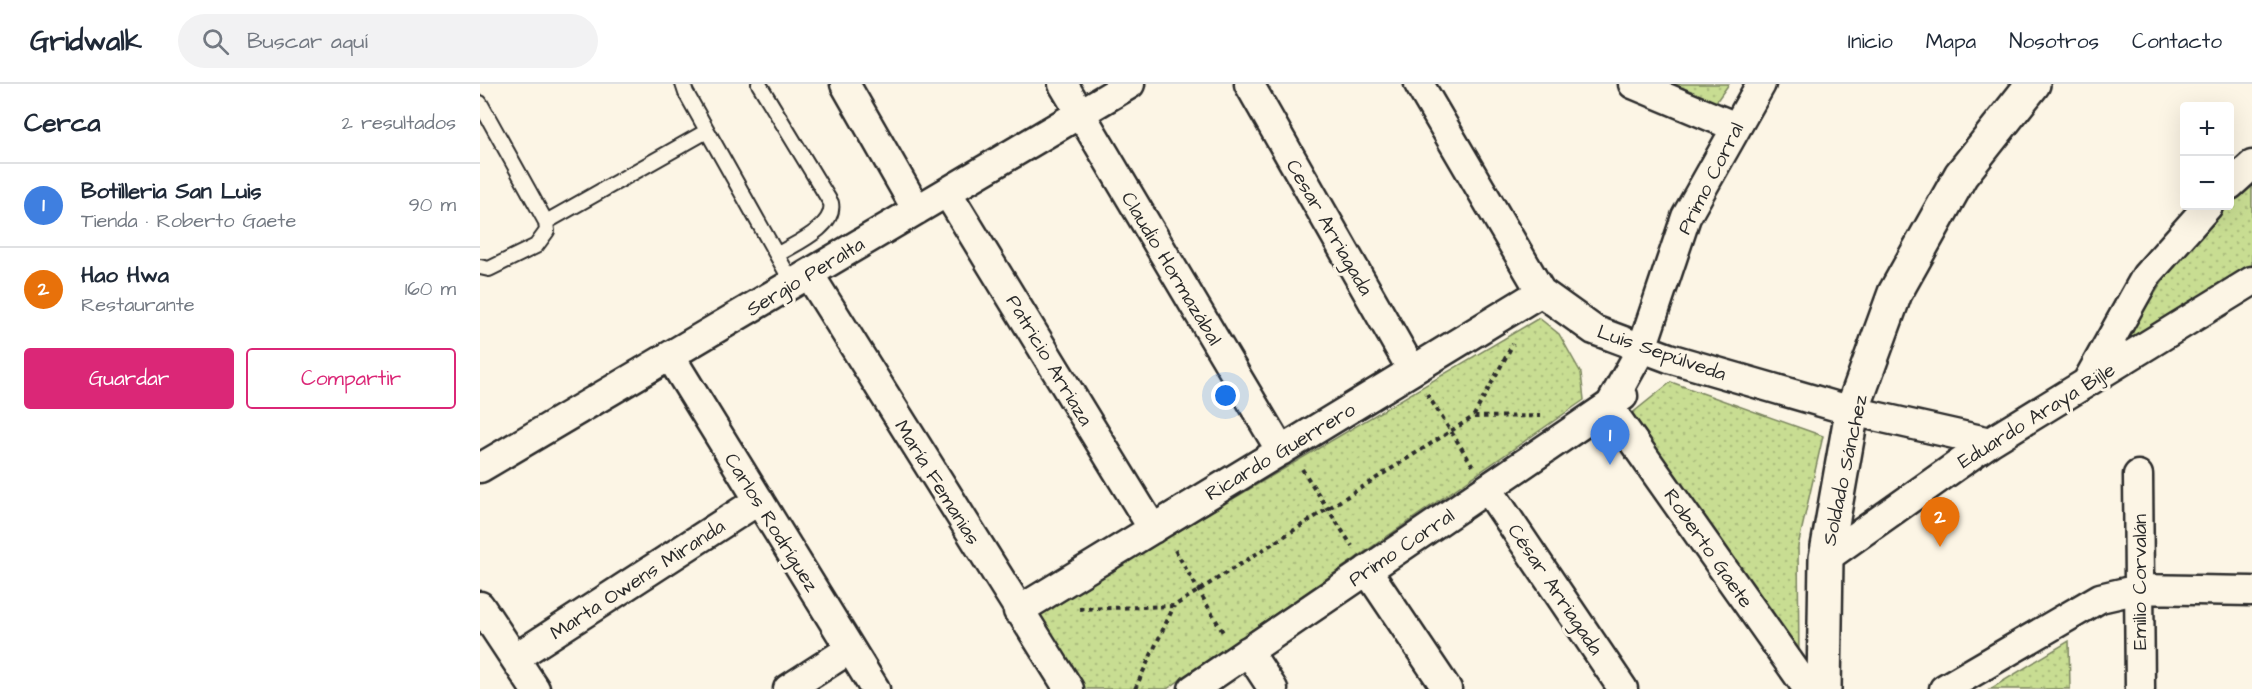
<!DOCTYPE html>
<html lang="es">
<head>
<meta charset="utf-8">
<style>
	body { margin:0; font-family:"Architects Daughter",sans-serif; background:#f2f2f3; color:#1f2937 }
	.controls { position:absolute; right:18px; top:18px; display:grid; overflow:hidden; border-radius:6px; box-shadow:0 6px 24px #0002 }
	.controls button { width:54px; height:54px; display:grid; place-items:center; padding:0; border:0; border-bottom:2px solid #e0e1e3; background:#fff; color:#1f2937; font:30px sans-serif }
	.you { position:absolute; left:746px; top:312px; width:21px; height:21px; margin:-15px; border:4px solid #fff; border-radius:50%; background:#1a73e8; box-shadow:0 0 0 9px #1a73e833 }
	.badge { display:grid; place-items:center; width:39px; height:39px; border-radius:50%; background:#db2777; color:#fff; font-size:20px; font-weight:700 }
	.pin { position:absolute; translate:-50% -50px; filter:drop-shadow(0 2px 3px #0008) }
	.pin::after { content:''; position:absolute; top:32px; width:21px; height:18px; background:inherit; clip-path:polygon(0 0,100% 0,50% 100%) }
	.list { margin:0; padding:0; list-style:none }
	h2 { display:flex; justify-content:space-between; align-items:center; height:78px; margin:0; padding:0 24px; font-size:26px }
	h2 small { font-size:20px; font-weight:400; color:#747a83 }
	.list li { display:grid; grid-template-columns:39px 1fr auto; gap:18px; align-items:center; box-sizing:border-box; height:84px; padding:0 24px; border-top:2px solid #e0e1e3 }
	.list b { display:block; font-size:22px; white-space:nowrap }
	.list p { margin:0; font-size:20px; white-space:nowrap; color:#747a83 }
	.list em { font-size:20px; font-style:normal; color:#747a83 }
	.actions { display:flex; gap:12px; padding:18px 24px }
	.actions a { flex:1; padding:14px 0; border:2px solid #db2777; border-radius:6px; text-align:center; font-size:21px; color:#db2777 }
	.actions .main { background:#db2777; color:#fff }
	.icon { flex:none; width:33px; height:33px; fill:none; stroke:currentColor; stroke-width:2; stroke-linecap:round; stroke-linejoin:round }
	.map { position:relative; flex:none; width:1772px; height:605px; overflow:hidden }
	header { display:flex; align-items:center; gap:36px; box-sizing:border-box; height:84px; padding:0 30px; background:#fff; border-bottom:2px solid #e0e1e3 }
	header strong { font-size:28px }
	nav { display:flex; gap:33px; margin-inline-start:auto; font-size:21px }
	.search { width:420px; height:54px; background:#f2f2f3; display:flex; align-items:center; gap:15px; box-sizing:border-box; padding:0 21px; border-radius:33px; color:#747a83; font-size:22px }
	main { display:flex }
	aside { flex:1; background:#fff }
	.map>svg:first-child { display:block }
	.park { fill:url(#park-dots); stroke:#7a845e; stroke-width:1.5 }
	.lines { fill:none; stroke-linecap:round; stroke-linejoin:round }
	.service-casing { stroke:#2b2b2b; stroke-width:18 }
	.minor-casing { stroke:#2b2b2b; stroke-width:33 }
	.tertiary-casing { stroke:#2b2b2b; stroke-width:38 }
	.path { stroke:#2b2b2b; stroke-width:4; stroke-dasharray:4.5 4.5; stroke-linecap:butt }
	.service { stroke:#fcf5e5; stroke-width:14 }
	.minor { stroke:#fcf5e5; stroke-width:28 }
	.tertiary { stroke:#fcf5e5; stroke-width:33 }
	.labels { text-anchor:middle; stroke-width:6; stroke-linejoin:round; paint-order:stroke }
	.street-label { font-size:20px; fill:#2b2b2b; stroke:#fcf5e5 }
</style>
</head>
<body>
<header>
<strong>Gridwalk</strong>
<div class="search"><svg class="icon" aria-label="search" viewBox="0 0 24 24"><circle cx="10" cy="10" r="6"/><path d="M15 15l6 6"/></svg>Buscar aquí</div>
<nav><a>Inicio</a><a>Mapa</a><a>Nosotros</a><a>Contacto</a></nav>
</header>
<main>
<aside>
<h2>Cerca<small>2 resultados</small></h2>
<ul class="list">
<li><span class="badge" style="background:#3f7fe0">1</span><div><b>Botilleria San Luis</b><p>Tienda · Roberto Gaete</p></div><em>90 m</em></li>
<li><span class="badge" style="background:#e8710a">2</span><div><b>Hao Hwa</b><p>Restaurante</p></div><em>160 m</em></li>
</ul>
<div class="actions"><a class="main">Guardar</a><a>Compartir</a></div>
</aside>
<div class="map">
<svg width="1772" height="605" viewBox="0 0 1772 605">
	<defs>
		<pattern id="park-dots" width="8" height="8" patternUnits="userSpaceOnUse" patternTransform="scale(1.5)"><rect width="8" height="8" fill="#c8dd92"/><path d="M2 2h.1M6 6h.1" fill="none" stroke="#acbe7e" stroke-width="1.8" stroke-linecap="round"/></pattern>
	</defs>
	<rect width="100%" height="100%" fill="#fcf5e5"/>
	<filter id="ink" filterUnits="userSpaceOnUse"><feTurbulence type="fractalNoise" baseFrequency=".0167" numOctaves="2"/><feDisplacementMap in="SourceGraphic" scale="12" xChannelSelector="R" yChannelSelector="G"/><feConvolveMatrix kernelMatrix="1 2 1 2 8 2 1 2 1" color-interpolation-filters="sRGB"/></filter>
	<g filter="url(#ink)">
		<path class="park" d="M1186,0H1249L1233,22Z
			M1772,94V181L1634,271L1691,185Z
			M1059,234L1079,250L1101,289L1104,316L687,605H599L555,532Z
			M1191,298L1343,352L1318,462L1319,578L1150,331Z
			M1589,557L1590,605H1510Z"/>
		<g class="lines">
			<defs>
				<path id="service" d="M203,0L206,9L313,200
					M279,0L351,119C356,143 314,160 297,171
					M0,19L66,138L227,47
					M0,183L9,185L56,162L67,147L66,138"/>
				<path id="minor" d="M365,0L437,126
					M583,0L801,367
					M769,0L932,286
					M939,0L1061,208L1114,246L1189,274L1372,327L1510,358
					M1153,0L1256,43
					M1281,0L1206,133L1162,264L1129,323L1328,605
					M1750,101L1772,81
					M467,108L673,445
					M329,190L589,605
					M190,272L395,605
					M1608,296L1666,192L1728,122
					M0,384L650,0
					M1658,391L1660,605
					M1008,405L1143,605
					M1346,474L1510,358L1772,197
					M887,486L967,605
					M0,522L55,605
					M538,527L1061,208
					M768,567L793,605
					M35,574L279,416
					M308,605L370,565
					M713,605L1143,312
					M1464,605L1620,514L1659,505L1772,507"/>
				<path id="tertiary" d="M1344,605L1346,474L1372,327L1415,209L1481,91L1553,0"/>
			</defs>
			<use href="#service" class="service-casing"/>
			<use href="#minor" class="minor-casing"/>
			<use href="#tertiary" class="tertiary-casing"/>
			<path class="path" d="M947,310L993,382
				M994,333L1061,332
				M822,385L872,462
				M695,466L744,550
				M599,525L694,522L993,333L1033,260
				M655,605L694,522"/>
			<use href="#service" class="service"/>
			<use href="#minor" class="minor"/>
			<use href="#tertiary" class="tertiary"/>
		</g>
	</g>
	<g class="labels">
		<g class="street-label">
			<text transform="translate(1230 94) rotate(-63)" y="7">Primo Corral</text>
			<text transform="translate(850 143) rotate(60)" y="7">Cesar Arriagada</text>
			<text transform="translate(692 184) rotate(59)" y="7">Claudio Hormazábal</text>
			<text transform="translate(325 192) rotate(-31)" y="7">Sergio Peralta</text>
			<text transform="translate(1182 268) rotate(19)" y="7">Luis Sepúlveda</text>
			<text transform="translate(570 276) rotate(59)" y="7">Patricio Arriaza</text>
			<text transform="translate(1556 331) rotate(-32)" y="7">Eduardo Araya Bijle</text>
			<text transform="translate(800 367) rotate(-31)" y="7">Ricardo Guerrero</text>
			<text transform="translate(1364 386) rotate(-78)" y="7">Soldado Sánchez</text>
			<text transform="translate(458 398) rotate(58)" y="7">María Femanias</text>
			<text transform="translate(292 438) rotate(58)" y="7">Carlos Rodríguez</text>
			<text transform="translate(921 463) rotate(-34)" y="7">Primo Corral</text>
			<text transform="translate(1229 464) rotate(55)" y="7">Roberto Gaete</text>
			<text transform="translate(157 495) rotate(-33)" y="7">Marta Owens Miranda</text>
			<text transform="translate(1659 498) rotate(-90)" y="7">Emilio Corvalán</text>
			<text transform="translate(1076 505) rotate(56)" y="7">César Arriagada</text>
		</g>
	</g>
</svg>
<div class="controls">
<button>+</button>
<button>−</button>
</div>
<div class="you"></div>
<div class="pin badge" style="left:1130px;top:381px;background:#3f7fe0">1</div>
<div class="pin badge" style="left:1460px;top:463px;background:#e8710a">2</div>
</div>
</main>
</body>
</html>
